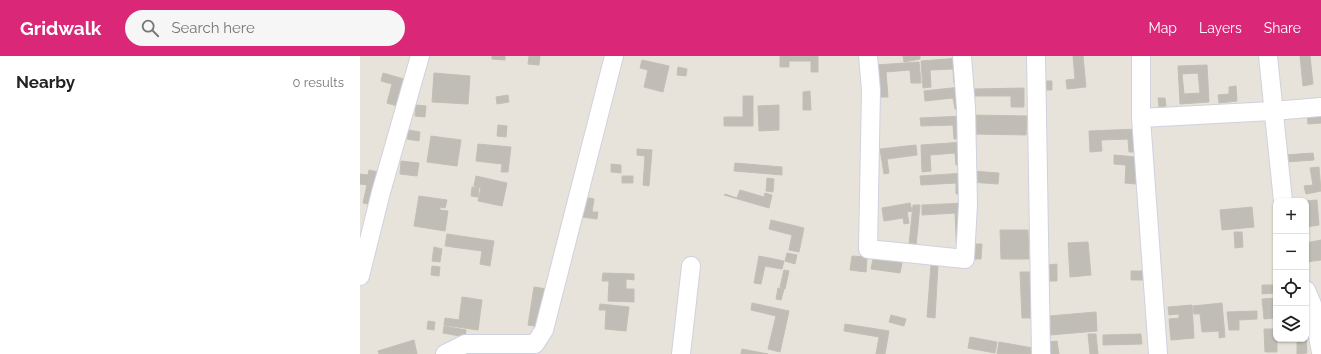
<!DOCTYPE html>
<html lang="en">
<head>
<meta charset="utf-8">
<style>
	body { margin:0; font-family:Raleway,sans-serif; background:#f6f6f6; color:#222 }
	.controls { position:absolute; right:12px; bottom:12px; display:grid; overflow:hidden; border-radius:8px; box-shadow:0 1px 3px #0004 }
	.controls button { width:36px; height:36px; display:grid; place-items:center; padding:0; border:0; border-bottom:1px solid #e0e0e0; background:#fff; color:#222; font:20px sans-serif }
	.list { margin:0; padding:0; list-style:none }
	h2 { display:flex; justify-content:space-between; align-items:center; height:52px; margin:0; padding:0 16px; font-size:17px }
	h2 small { font-size:13px; font-weight:400; color:#767676 }
	.icon { flex:none; width:22px; height:22px; fill:none; stroke:currentColor; stroke-width:2; stroke-linecap:round; stroke-linejoin:round }
	.map { position:relative; flex:none; width:961px; height:298px; overflow:hidden }
	header { display:flex; align-items:center; gap:24px; box-sizing:border-box; height:56px; padding:0 20px; background:#db2777; color:#fff }
	header strong { font-size:19px }
	nav { display:flex; gap:22px; margin-inline-start:auto; font-size:14px }
	.search { width:280px; height:36px; background:#f6f6f6; display:flex; align-items:center; gap:10px; box-sizing:border-box; padding:0 14px; border-radius:22px; color:#767676; font-size:15px }
	main { display:flex }
	aside { flex:1; background:#fff }
	.map>svg:first-child { display:block }
	.building { fill:#c0bdb6; stroke:#c3bfb4; fill-rule:evenodd }
	.lines { fill:none; stroke-linecap:round; stroke-linejoin:round }
	.minor-casing { stroke:#cfd1df; stroke-width:20 }
	.minor { stroke:#fff; stroke-width:18 }
</style>
</head>
<body>
<header>
<strong>Gridwalk</strong>
<div class="search"><svg class="icon" aria-label="search" viewBox="0 0 24 24"><circle cx="10" cy="10" r="6"/><path d="M15 15l6 6"/></svg>Search here</div>
<nav><a>Map</a><a>Layers</a><a>Share</a></nav>
</header>
<main>
<aside>
<h2>Nearby<small>0 results</small></h2>
<ul class="list">
</ul>
</aside>
<div class="map">
<svg width="961" height="298" viewBox="0 0 961 298">
	<rect width="100%" height="100%" fill="#e8e3da"/>
	<path class="building" d="M132,0H145V4L132,3Z
		M169,0H180L179,9L168,8Z
		M420,0H458V16H451V5H429V11H420Z
		M543,0H560V3L544,6Z
		M713,0H723L726,31L707,33L706,24L715,23Z
		M940,0H950L953,28L943,30Z
		M600,2L601,27H594L593,13L570,14L571,31L563,32L561,5Z
		M282,4L309,10L303,36L284,31L288,14L280,12Z
		M559,6L561,27H551L550,14L526,16L528,41H518L516,9Z
		M847,9L849,46L820,48L818,10ZM838,17L840,37L824,38L822,18Z
		M318,11L327,13L326,20L317,19Z
		M23,17L44,23L37,50L27,47L32,28L21,25Z
		M74,17L110,20L108,48L72,46Z
		M684,25H692V34H684Z
		M876,30L877,45L859,47L858,39L869,38V31Z
		M601,31L604,52L595,53L593,42L565,45L564,35Z
		M664,32V51H651V40H614V33Z
		M450,35L451,54H443V36Z
		M148,39L149,46L137,48L136,41Z
		M383,40H393V70H364V61H383Z
		M798,42H805L806,50L799,51Z
		M56,49L66,50L65,61L55,60Z
		M419,49V74L399,75L398,50Z
		M961,55V67L948,68L947,56Z
		M611,59L667,60L666,79L611,78Z
		M604,60V82L594,83L593,69L561,70L560,62Z
		M138,69L147,70L146,81L137,80Z
		M778,73L779,96H769L768,83L741,84L742,95L730,96L729,75Z
		M48,74L60,76L59,85L47,83Z
		M71,80L101,84L97,110L67,106Z
		M604,86L605,108L596,109L595,97L570,99L571,115L562,116L561,89Z
		M118,88L151,91L148,116H141L142,108L116,105Z
		M556,89L557,99L527,103L529,117L524,118L520,93Z
		M277,93L292,94L289,130L283,129L285,100L277,99Z
		M953,97L954,104L925,106V99Z
		M754,99L777,101L776,128L765,127L766,109L754,108Z
		M41,105L59,107L57,120L40,118Z
		M375,107L422,111V119L374,115Z
		M251,108L261,109V117L251,116Z
		M959,111L961,135L946,138L944,130L953,129L950,112Z
		M9,114L18,116L12,149L3,147L7,129L0,128V118L8,119Z
		M611,115L639,117L638,128L610,126Z
		M605,117L606,137L596,138V127L561,129L560,120Z
		M116,120L147,127L142,150L118,145L121,132L114,130Z
		M262,120H273V127H262Z
		M407,122L414,123L413,136L406,135Z
		M112,131L119,132L118,141L111,140Z
		M380,134L404,141L405,137L412,139L409,152L364,139L365,138L377,142Z
		M59,140L87,144L85,152L80,151V154L88,155L85,175L54,170Z
		M224,141L234,143L232,156H238L237,163L222,161Z
		M957,144L959,169L946,171V145Z
		M550,147L552,155L547,156L549,167L544,168L543,162L524,165L522,152Z
		M606,147L597,202L595,157L562,159V149Z
		M553,149H560L556,190L549,189Z
		M892,151L894,171L862,174L860,154Z
		M411,164L444,172L439,196L429,194L432,179L409,173Z
		M640,174H668L669,203H641Z
		M874,176H882L883,191L875,192Z
		M87,178L134,185L130,210L120,208L122,195L85,190Z
		M961,184V204L946,206V187Z
		M728,186L731,219L710,221L708,187Z
		M614,188H622L621,203H614Z
		M74,191L82,193L80,206L72,205Z
		M427,197L437,199L435,208L425,205Z
		M399,200L424,205L422,213L405,210L401,228L394,227Z
		M492,200L507,201L506,216L490,214Z
		M513,203L542,207L540,217L511,213Z
		M697,208V225H688V209Z
		M571,209H578L575,262L567,261Z
		M72,210L80,211L79,220L71,219Z
		M424,214L429,215L425,233L420,231Z
		M771,215H786V224H771Z
		M660,216H670L671,262H662Z
		M243,217L274,218V224L266,223V233H274V246L248,245L249,225H242Z
		M902,229H916V237L902,238Z
		M174,231L187,233L181,271L168,269Z
		M418,232L424,233L421,244L416,243Z
		M102,241L122,244L118,274L84,269L85,262L99,264Z
		M916,242V266L915,262L904,263L902,243Z
		M392,247L429,255L420,296L408,293L416,260L391,254Z
		M862,247L865,281L859,282V275L842,276L840,258H834L833,250Z
		M240,248L269,251L266,275L245,273L246,254H239Z
		M832,249L834,282L811,284L809,263L819,262V258L809,259L808,251Z
		M897,255V263L879,264V274H869L867,256Z
		M736,256L737,275L690,279L689,260Z
		M531,259L546,263L544,270L529,266Z
		M68,265L75,266L74,274L67,273Z
		M485,268L529,275L525,298H516L519,281L484,275Z
		M84,270L106,274L105,281L83,277Z
		M904,273H916V283H946V275L947,297L937,298V285L917,286V296H905Z
		M728,278H736L738,298H730Z
		M781,278L782,288L743,289V279Z
		M610,281L637,286L635,297L608,292Z
		M54,284L57,298H19L18,295Z
		M697,285L699,298H690L688,286Z
		M639,286L673,292L672,298H637Z
		M382,293L408,298H381Z"/>
	<g class="lines">
		<defs>
			<path id="minor" d="M508,0L511,34L508,193L605,203L608,148L606,52L602,0
				M676,0L681,298
				M781,0V62L798,298
				M908,0L923,145
				M781,62L913,55L961,51
				M0,220L21,136L60,0
				M946,234L952,248L961,296
				M85,298L105,288H175L184,274L254,0
				M321,298L331,210"/>
		</defs>
		<use href="#minor" class="minor-casing"/>
		<use href="#minor" class="minor"/>
	</g>
</svg>
<div class="controls">
<button>+</button>
<button>−</button>
<button><svg class="icon" aria-label="locate" viewBox="0 0 24 24"><circle cx="12" cy="12" r="6"/><path d="M12 2v4M12 18v4M2 12h4M18 12h4"/></svg></button>
<button><svg class="icon" aria-label="layers" viewBox="0 0 24 24"><path d="M12 4l9 5-9 5-9-5zM3 14l9 5 9-5"/></svg></button>
</div>
</div>
</main>
</body>
</html>
